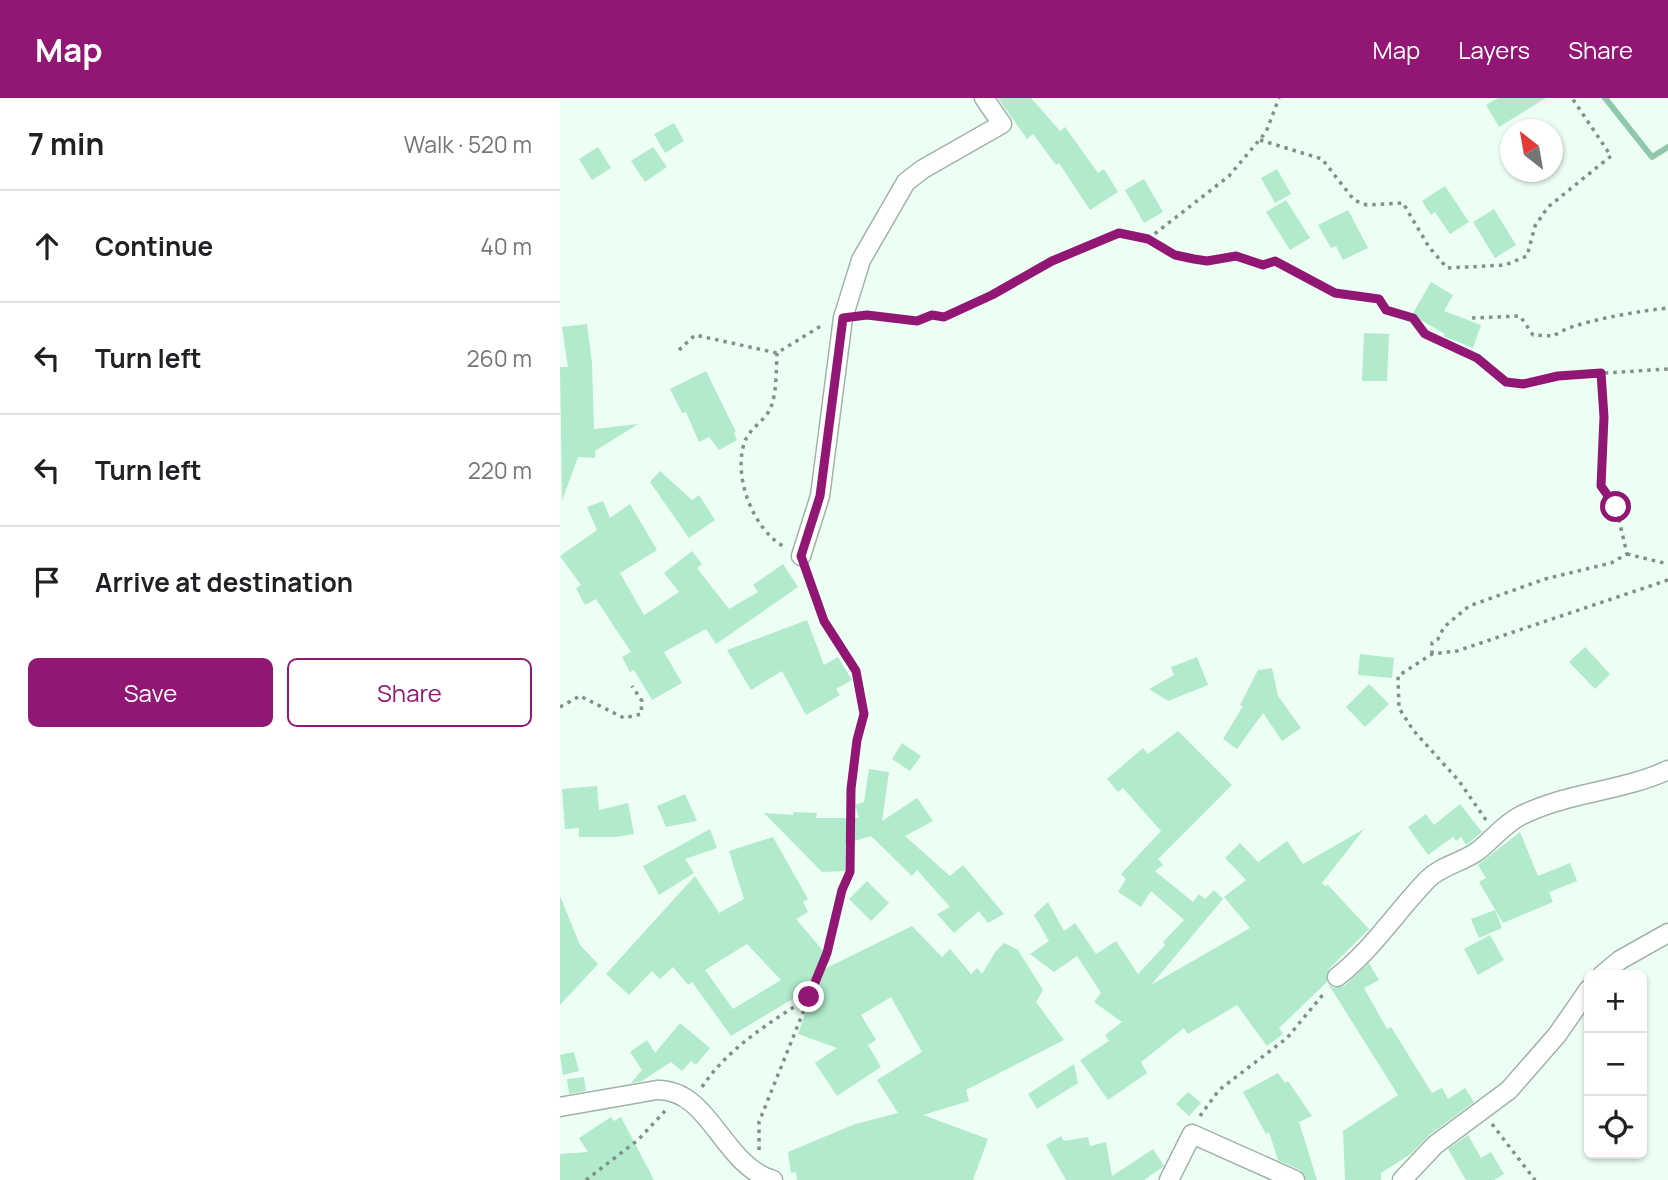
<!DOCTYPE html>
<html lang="en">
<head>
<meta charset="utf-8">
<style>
	body { margin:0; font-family:Manrope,sans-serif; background:#f2f2f2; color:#202124 }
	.controls { position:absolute; right:21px; bottom:21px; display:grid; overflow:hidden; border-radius:10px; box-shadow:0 2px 5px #0004 }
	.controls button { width:63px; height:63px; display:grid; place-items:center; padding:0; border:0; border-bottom:2px solid #e0e0e0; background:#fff; color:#202124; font:35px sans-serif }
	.compass { position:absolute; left:940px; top:21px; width:63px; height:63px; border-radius:50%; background:#fff; box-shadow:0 2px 5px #0004; rotate:329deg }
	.stop { position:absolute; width:21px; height:21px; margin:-16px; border:5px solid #921774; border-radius:50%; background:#fff }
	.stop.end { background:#921774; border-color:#fff; box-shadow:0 2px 7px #0008 }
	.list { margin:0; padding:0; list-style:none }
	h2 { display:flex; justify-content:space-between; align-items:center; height:91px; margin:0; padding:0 28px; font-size:30px }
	h2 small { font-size:23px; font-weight:400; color:#757577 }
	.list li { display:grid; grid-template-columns:46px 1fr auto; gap:21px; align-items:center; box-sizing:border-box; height:112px; padding:0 28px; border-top:2px solid #e0e0e0 }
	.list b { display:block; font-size:26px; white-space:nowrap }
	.list em { font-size:23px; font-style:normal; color:#757577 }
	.actions { display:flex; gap:14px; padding:21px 28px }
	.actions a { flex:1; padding:16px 0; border:2px solid #921774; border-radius:10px; text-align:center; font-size:24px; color:#921774 }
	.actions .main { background:#921774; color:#fff }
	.icon { flex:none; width:38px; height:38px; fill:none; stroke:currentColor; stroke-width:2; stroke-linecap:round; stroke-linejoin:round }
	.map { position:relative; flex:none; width:1108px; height:1082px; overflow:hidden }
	header { display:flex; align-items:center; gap:42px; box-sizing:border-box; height:98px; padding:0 35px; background:#921774; color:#fff }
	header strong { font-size:33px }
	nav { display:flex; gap:38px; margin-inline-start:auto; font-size:24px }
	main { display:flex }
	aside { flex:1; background:#fff }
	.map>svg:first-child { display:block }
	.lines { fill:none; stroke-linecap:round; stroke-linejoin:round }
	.stream { stroke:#91c8ab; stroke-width:6 }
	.building { fill:#b2eacc; fill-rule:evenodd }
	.street-casing { stroke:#a1b2a8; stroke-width:21 }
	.path { stroke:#839089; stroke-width:3.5; stroke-dasharray:3.5 5; stroke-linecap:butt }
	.street { stroke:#fff; stroke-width:18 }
	.route { stroke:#921774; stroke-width:9 }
</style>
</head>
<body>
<header>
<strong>Map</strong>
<nav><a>Map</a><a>Layers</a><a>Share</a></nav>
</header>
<main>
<aside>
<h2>7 min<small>Walk · 520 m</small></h2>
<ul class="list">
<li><svg class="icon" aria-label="ahead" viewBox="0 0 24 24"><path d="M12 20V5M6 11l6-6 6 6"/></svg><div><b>Continue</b></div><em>40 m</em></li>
<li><svg class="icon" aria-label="left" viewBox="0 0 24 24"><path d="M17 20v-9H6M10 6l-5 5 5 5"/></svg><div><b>Turn left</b></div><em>260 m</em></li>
<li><svg class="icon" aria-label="left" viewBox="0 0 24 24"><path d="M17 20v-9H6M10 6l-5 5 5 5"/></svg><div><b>Turn left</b></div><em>220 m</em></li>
<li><svg class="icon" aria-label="arrive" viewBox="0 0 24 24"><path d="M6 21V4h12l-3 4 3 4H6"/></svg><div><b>Arrive at destination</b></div></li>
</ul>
<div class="actions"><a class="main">Save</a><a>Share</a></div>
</aside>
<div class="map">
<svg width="1108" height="1082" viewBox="0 0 1108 1082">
	<rect width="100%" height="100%" fill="#edfff5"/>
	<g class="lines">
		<path class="stream" d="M1045,0L1092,59L1108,49"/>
	</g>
	<path class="building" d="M438,0H471L500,33L505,29L538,75L544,71L558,94L530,112L499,65L496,67L473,36L467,41Z
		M938,0H986L939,29L926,7Z
		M114,25L124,43L105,55L94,36Z
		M38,49L51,70L32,82L19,61Z
		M93,49L107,69L85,84L71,63Z
		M717,71L731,96L715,105L701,80Z
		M584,81L603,114L584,125L565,92Z
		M885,88L909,124L890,136L875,114L871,117L862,103Z
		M726,102L750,140L730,152L706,114Z
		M934,111L956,147L935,160L913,124Z
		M788,112L808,150L783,162L776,148L771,150L758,127Z
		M871,184L893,197L884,213L921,227L913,250L883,238L885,236L852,217Z
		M27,226L32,265L34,331L78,326L35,353V360L18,359L2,403L0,269H8L2,229Z
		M804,235L829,236L827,283H802Z
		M146,273L176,334L174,335L177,342L159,352L149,339L139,344L126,314L122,315L110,291Z
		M100,373L132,402L139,397L155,422L129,440L90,384Z
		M43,403L50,420L70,406L97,452L60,475L84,517L119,494L104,475L132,453L142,466L137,470L169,511L198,494L193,487L223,466L238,489L156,546L146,531L104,554L122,585L92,602L74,572L70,574L62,559L71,554L55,530L36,501L25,507L16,490L21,487L0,458L37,432L27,409Z
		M247,522L264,567L278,559L292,582L276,591L280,597L246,617L222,573L191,592L167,552Z
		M1025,549L1050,576L1035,591L1009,564Z
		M800,556L834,560L832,580L798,577Z
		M637,559L648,587L608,603L589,591L614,577L611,569Z
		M712,570L718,598L741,630L722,643L703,615L677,651L663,641L683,608L680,607L698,572Z
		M809,586L829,606L805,629L786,609Z
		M618,633L672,687L598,761L603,767L595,773L633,804L639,796L645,801L654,792L663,801L591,887L690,830L664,799L686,782L665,760L680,745L698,764L727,743L743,766L804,731L762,785L765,788L768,787L809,831L769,871L767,884L719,930L723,936L707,948L677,907L628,936L624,930L581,964L587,975L548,1002L520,962L549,943L545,937L562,924L534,904L541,895L517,858L494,874L470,856L489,843L474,817L488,804L504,833L515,825L536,856L556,843L578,876L605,847L603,844L624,822L591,793L581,809L558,794L566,781L561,776L601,733L563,690L558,694L547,681L583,650L588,656Z
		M342,645L361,658L350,673L332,661Z
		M309,671L329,674L322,723L357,700L373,723L345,738L390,778L403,767L444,816L428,825L419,813L394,835L377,816L390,809L357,772L352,778L311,738L285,746V773L262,774L204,715L233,717V714L257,715L256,720H299L295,707L304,704Z
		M37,688L39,712L68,705L74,736L56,739H19V730L5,731L2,691Z
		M125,696L137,723L106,729L97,708Z
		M900,706L922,734L906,747L901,739L896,743L893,739L868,757L848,729L866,716L874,727Z
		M150,731L157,750L125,761L134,775L99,797L83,768Z
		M960,734L978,778L1010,765L1017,783L989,794L993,804L943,825L919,784L926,780L918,767Z
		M213,739L248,801L243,804L248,814L236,821L271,862L250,883L254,888L171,938L132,884L128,887L113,869L100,881L92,873L69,897L46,876L135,778L159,815L184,801L169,753ZM187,846L221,882L173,911L145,872Z
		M307,783L329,805L311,823L289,801Z
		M0,798L20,847L38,866L0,907Z
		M935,812L942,830L919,840L911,821Z
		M352,828L382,859L390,851L411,876L417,870L422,876L436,853L444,845L458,852L483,892L476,904L504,942L406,992L409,1003L363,1017L428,1041L413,1082H237L236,1074L231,1075L228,1054L295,1026L338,1015L317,982L362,954L331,899L301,917L316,942L308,947L321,969L277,998L255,965L277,950L238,936L260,873Z
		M930,837L944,862L918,877L904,851Z
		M809,865L819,882L804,890L827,931L831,929L872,995L882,990L888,1001L905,990L914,1004L868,1038L851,1056L821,1075V1082H785L783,1033L838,997L769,887L774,890L784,888Z
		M120,925L150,950L136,967L131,963L122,973L111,964L82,983L71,985L82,972L70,954L87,942L95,955Z
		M14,954L19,973L3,977L0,957Z
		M514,966L518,985L477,1011L468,996Z
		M718,975L725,985L728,983L752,1018L739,1024L757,1082H746L740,1072L718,1062L709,1034L706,1036L683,994Z
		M24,979L26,993L9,996L7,981Z
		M628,994L641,1005L629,1018L616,1006Z
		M51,1019L54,1023L61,1019L94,1082H0V1056L28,1054L19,1040Z
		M908,1037L921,1060L931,1054L944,1076L934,1082H906L888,1051Z
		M501,1038L504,1043L528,1039L530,1048L546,1044L552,1078L593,1051L604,1068L584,1082H506L486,1047Z"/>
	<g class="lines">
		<defs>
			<path id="street" d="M241,458L260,398L283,220L301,162L346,84L363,71L442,26L424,0
				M1042,877L1060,862L1108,835
				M777,879C813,851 836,814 868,781C882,767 904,764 919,752C933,741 943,727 960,718C1007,694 1061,694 1108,672
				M0,1009L97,992C150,991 162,1067 213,1082
				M609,1082L632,1036L735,1082
				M842,1082L875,1047L949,992L997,937L1029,891"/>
		</defs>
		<use href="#street" class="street-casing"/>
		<path class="path" d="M700,42L762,61L794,102L807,107L843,105L869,149L887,170L945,167L967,158L975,128L988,109L1051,58L1012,0
			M588,141L669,78L706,34L719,0
			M305,217L357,223L372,217L384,219L432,197L492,164L559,135L588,141L615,157L634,161L647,163L676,158L703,167L715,163L775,195L819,201L826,212L853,220L865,236L917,260L946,284L963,286L997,278L1108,271
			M912,220L960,218L973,237L994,238C1009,224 1085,212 1108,210
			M119,252L135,237L217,255L264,226
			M217,255C216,271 217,294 211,309C206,322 190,330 185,343C172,377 193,431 223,448
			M1067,456L1108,466
			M872,556V545L878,541L884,529L909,508L985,481L1051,465L1067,456L1056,409L1041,388V360L1044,348L1041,275
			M0,609L20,598L64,620L81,616L82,603L72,588
			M926,722L899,683L853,632L839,610L838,578L872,556L897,553L1108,482
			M142,989C168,950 209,925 248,900
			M640,1018L659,992L727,940L765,894
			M932,1026L975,1082
			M199,1052V1024L267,855L282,792L290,774L291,691L297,642L304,616L302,591L296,573L264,523L248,476
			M26,1082L78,1042L105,1013"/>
		<use href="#street" class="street"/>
	</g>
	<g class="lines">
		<path class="route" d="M249,899L267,855L282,792L290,774L291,691L297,642L304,616L296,573L264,523L241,458L260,398L283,220L307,217L357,223L372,217L384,219L432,197L492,163L559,135L588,141L615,157L634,161L647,163L676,158L703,167L715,163L775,195L819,201L826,212L853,220L865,236L917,260L946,284L963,286L998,278L1041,275L1044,319L1041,388L1056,409"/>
	</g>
</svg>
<div class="controls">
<button>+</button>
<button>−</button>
<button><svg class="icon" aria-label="locate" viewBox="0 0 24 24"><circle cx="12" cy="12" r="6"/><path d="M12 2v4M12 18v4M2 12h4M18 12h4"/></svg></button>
</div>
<svg class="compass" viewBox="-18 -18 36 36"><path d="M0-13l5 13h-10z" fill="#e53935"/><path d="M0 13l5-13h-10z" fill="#757577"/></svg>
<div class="stop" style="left:1056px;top:409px"></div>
<div class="stop end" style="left:249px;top:899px"></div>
</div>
</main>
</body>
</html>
